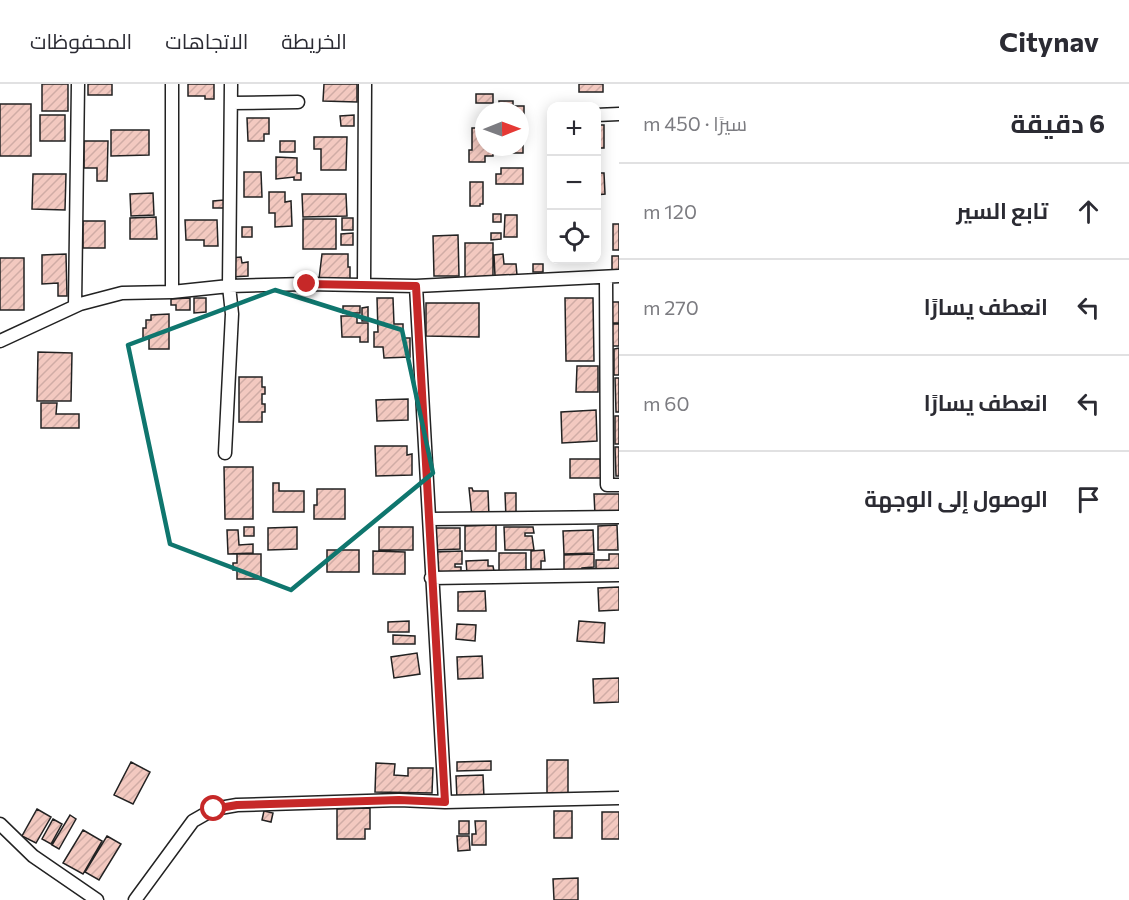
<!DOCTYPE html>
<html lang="ar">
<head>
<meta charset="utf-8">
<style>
	body { margin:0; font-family:Commissioner,Cairo,sans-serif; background:#f7f7f7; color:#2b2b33; direction:rtl }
	.controls { position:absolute; right:18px; top:18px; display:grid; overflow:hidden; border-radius:12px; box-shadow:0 3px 15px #0003 }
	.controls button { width:54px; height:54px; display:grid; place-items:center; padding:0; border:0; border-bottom:2px solid #e1e1e2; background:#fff; color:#2b2b33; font:30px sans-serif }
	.compass { position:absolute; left:475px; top:18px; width:54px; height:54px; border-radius:50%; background:#fff; box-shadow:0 3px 15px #0003; rotate:89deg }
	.stop { position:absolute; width:18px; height:18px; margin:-14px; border:4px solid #c62828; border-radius:50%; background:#fff }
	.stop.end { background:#c62828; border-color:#fff; box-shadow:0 2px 6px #0008 }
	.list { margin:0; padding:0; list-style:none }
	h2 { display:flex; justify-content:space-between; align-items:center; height:78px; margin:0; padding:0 24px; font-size:26px }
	h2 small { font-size:20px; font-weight:400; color:#7c7c81 }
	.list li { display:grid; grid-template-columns:39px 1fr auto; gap:18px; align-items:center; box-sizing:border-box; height:96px; padding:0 24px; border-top:2px solid #e1e1e2 }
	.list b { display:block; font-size:22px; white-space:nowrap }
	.list em { font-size:20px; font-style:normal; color:#7c7c81 }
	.icon { flex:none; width:33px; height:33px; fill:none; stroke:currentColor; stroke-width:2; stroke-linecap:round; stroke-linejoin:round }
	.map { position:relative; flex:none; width:619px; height:816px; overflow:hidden; direction:ltr }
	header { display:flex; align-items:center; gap:36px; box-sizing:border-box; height:84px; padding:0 30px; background:#fff; border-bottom:2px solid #e1e1e2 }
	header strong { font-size:28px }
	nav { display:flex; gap:33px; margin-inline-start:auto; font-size:21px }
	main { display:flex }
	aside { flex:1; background:#fff }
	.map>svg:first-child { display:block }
	.building { fill:url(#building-hatch); stroke:#222; stroke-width:1.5 }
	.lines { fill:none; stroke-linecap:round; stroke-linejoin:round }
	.minor-casing { stroke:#222; stroke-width:15 }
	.minor { stroke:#fff; stroke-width:12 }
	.route { stroke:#c62828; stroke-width:8 }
	.marked { fill:none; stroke:#0f766e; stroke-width:4.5; stroke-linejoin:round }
</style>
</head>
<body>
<header>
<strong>Citynav</strong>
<nav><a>الخريطة</a><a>الاتجاهات</a><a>المحفوظات</a></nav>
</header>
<main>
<aside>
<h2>6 دقيقة<small>سيرًا · 450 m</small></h2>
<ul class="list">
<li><svg class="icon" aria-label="ahead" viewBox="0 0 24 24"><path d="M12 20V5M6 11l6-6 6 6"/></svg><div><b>تابع السير</b></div><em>120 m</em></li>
<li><svg class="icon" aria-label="left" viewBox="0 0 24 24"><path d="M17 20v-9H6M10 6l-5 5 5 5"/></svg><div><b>انعطف يسارًا</b></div><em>270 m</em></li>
<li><svg class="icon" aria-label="left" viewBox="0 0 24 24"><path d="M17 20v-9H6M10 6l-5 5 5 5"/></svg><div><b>انعطف يسارًا</b></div><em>60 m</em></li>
<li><svg class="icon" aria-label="arrive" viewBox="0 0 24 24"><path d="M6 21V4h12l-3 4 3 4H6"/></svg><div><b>الوصول إلى الوجهة</b></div></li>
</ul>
</aside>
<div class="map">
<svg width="619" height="816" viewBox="0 0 619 816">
	<defs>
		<pattern id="building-hatch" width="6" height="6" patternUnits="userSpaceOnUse" patternTransform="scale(1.5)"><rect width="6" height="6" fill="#f3c9c0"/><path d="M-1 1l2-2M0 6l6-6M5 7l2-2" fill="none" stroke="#d0aca5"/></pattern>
	</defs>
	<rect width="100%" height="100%" fill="#fff"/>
	<path class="building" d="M42,0H68V27H42Z
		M88,0H112V11H88Z
		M188,0H214V15H205V12H188Z
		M324,0H357V18L323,17Z
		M579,0H603V8H579Z
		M476,10H493V19H476Z
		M499,17H513V22H524V42H520V27H499Z
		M0,20H31V72H0Z
		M40,31H65V57H40Z
		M354,31V42H341L340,32Z
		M247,34H269V50H264V57H248Z
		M596,41H604V64H596Z
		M472,44H484V63H493V72H485V78H469V66H472Z
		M111,46H149V71L111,72Z
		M314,53H347L346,86H321V65H314Z
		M520,56H523V69H498V63H520Z
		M84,57H108L107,97H97V84H84Z
		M280,57H295V68H280Z
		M276,73L297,74V89H301V96H294V93L276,95Z
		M501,84H523V100H496V90H501Z
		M244,88H261L262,113H244Z
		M596,89H604L605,110L596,111Z
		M33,90H66L65,126L32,125Z
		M470,98H483V120H480V122H470Z
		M269,108H285V118L291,117L292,142L275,143V129H269Z
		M153,109L154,131L131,132L130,110Z
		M302,110H346L347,132L303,133Z
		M224,116L225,124H213V117Z
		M493,130H501V138H493Z
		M505,131H517V153H504Z
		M156,133L157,155H130V134Z
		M342,134H353V146H342Z
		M303,135H336V165H303Z
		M185,136H217L218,162H204V156H186Z
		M83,137H105V164H83Z
		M613,140H619V166H613Z
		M242,143H252V153H242Z
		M353,149V161H341V150Z
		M491,149H501V155L491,156Z
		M458,151L459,192H434L433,152Z
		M465,159H493V193H465Z
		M66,170L67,212H58V199L42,200V171Z
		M322,170H348V183H350V195H319Z
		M503,170L504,180H516L517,191L495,192L494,171Z
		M612,172H619V190H612Z
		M241,173L242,179L248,178V192L231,193V174Z
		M0,174H24V226H0Z
		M533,180H543V188H533Z
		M190,214V226H176V221H171V215Z
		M194,214H206V228L194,229Z
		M377,214H393L394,240H403V254H410V273L384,274L383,263H374V248H378Z
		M565,214H593L594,277H566Z
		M610,218H619V239H611Z
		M426,219H479V253L426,252Z
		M343,222H360V229H343Z
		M368,223V237H362V224Z
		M169,230V265H149V254H143V244H146V236H151V231Z
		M341,232H357V239H368V258H360V253H342Z
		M611,240H619V262H611Z
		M619,264V291H614V265Z
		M38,268L72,269L71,317H37Z
		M577,282H598V308H576Z
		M239,293H262V303H265V310H262V320H265V328H262V338H239Z
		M615,294H619V328H616Z
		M408,315V336L377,337L376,316Z
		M41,319H57L56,330H79V344H41Z
		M596,326L597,357L562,359L561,328Z
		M615,332H619V360H615Z
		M375,362H407V371L412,370V391L376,392Z
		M615,363H619V392H616Z
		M570,375H600L601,394H570Z
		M224,383H253V435H225Z
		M273,399H279V407H304V428H273Z
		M469,404H472L473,407H488L489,433H472Z
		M317,405H345V435H314V421H317Z
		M505,409H516V433L506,434Z
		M594,410H619V431H595Z
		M496,441V467H465V442Z
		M617,441L618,466H598V442Z
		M244,443H254V452H244Z
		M297,443V465L268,466V444Z
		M379,443H413V466H379Z
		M504,443H533L534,449H525V452H532L534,466H505Z
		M435,444H460V465L435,466Z
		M227,446H238L239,461L253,460V469L228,470Z
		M593,446L594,469L564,470L563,447Z
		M327,466H359V488H327Z
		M544,466L545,477H541V485H531V467Z
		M373,467L405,468V490H373Z
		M462,467V480H455V483H461V490L435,491L434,468Z
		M499,469H526V489H499Z
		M237,470H261V495H237V486H233V479H237Z
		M594,470V483L582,484V490H564V471Z
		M609,470H619V488L596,489V476H609Z
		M488,476V482H493L494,487L467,489L466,477Z
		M619,503V526L599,527L598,504Z
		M485,507L486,527H458V508Z
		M409,537V548H388V538Z
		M579,537L605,539L604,559L577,557Z
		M457,540L476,541L475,557L456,555Z
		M393,551L415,552V560H393Z
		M417,569L420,590L394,594L391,573Z
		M482,572L483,594L458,595L457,573Z
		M619,594V618L594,619L593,595Z
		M547,676H568V709H547Z
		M491,677V686L457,687V678Z
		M131,678L150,688L133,720L114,711Z
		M376,679L395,680L394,691L408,692V684H433L432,709L375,708Z
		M483,691L484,714L457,715L456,692Z
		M370,724V745H365V755H337V725Z
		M37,725L51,733L36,759L22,752Z
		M264,727L273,729L271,738L262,736Z
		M554,727H572V754H554Z
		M602,728H619V755H602Z
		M70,731L76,735L59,765L52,761Z
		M53,735L62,740L51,760L42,755Z
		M459,737H469V750H459Z
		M475,737H486V761H472V750H476Z
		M83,746L102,757L83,790L63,779Z
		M107,752L121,760L99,796L85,788Z
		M457,752H469L470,766L458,767Z
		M578,794V816H554L553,795Z"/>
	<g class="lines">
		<defs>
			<path id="minor" d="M172,0V208
				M231,19L298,18
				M596,31L619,30
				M606,193L607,401H619
				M364,201L365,0
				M416,202L445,718
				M75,222L78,0
				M0,257L80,220L122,209L172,208L229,202L307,200L416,202L619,192
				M225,369L232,230L229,202L231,0
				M429,435L619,433
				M431,494L619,491
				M0,740L33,772L97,816
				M135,816L193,737L214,725L237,721L399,716L445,718L619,714"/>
		</defs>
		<use href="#minor" class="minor-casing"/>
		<use href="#minor" class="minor"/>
	</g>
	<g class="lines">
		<path class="route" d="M214,725L237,721L399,716L445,718L416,202L307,200"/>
	</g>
	<path class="marked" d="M275,206L402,246L433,389L291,506L170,460L128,261Z"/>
</svg>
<div class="controls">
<button>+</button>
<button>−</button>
<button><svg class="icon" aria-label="locate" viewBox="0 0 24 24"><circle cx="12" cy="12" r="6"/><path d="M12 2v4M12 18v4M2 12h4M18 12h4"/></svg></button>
</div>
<svg class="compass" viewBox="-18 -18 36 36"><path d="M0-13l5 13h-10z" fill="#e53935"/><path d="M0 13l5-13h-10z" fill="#7c7c81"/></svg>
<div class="stop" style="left:214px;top:725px"></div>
<div class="stop end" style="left:307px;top:200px"></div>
</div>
</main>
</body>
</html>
